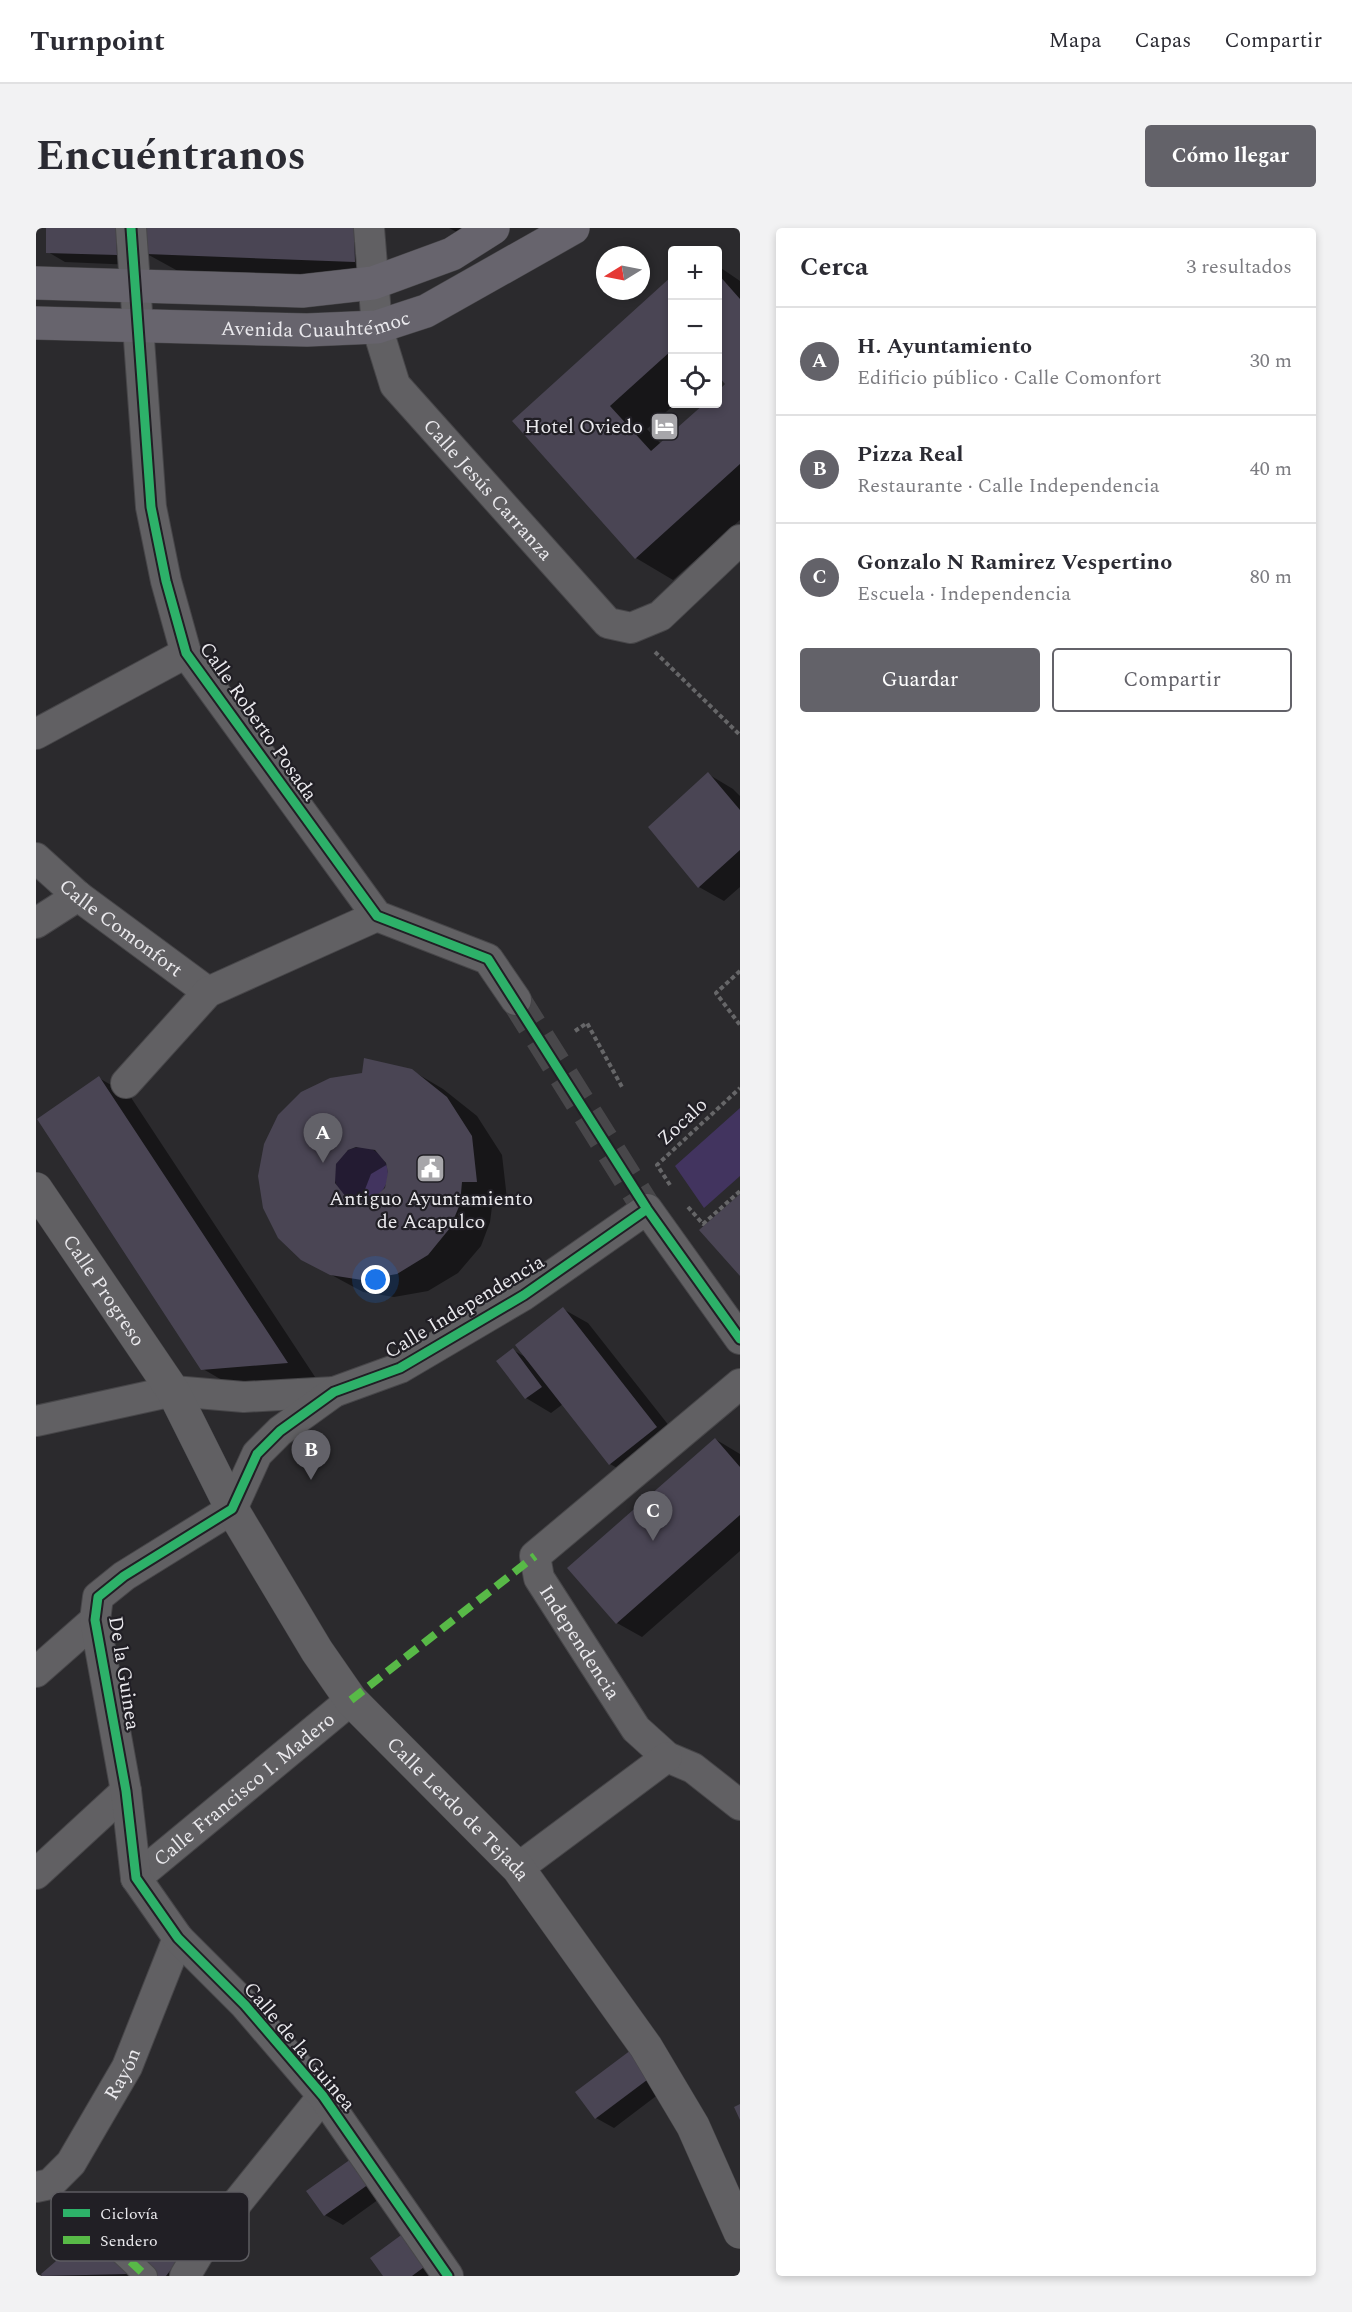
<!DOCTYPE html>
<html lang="es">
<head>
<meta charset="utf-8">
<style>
	body { margin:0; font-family:Spectral,serif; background:#f2f2f3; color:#2b2b33 }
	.controls { position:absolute; right:18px; top:18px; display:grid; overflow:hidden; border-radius:6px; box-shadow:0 3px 9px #0003 }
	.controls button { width:54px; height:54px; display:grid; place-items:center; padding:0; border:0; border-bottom:2px solid #e1e1e2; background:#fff; color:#2b2b33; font:30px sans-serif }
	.compass { position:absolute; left:560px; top:18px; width:54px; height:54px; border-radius:50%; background:#fff; box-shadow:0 3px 9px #0003; rotate:260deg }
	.you { position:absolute; left:340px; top:1052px; width:21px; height:21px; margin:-15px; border:4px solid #fff; border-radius:50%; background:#1a73e8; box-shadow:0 0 0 9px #1a73e833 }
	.badge { display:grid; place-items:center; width:39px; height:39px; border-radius:50%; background:#636269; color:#fff; font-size:20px; font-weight:700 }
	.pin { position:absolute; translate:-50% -50px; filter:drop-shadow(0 2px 3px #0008) }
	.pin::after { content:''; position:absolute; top:32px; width:21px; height:18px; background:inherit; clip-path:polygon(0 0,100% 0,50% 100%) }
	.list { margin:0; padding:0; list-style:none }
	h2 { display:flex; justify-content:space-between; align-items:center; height:78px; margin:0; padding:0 24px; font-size:26px }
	h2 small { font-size:20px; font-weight:400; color:#7c7c81 }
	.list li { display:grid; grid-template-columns:39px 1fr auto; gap:18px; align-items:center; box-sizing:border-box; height:108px; padding:0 24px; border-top:2px solid #e1e1e2 }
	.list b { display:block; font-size:22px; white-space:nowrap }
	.list p { margin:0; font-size:20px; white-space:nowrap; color:#7c7c81 }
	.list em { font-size:20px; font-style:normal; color:#7c7c81 }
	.actions { display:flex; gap:12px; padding:18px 24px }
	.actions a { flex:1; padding:14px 0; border:2px solid #636269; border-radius:6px; text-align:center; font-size:21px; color:#636269 }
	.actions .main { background:#636269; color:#fff }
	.icon { flex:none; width:33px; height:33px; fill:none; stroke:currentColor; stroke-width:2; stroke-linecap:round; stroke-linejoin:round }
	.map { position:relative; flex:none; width:704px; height:2048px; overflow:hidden; border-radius:6px }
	header { display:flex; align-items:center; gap:36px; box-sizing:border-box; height:84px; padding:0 30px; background:#fff; border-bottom:2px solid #e1e1e2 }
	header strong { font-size:28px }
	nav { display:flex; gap:33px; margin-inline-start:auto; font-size:21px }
	.intro { display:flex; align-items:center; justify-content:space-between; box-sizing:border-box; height:144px; padding:0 36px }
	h1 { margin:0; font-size:42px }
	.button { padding:15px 27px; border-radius:6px; background:#636269; color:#fff; font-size:21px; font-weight:700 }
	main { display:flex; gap:36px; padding:0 36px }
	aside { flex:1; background:#fff; border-radius:6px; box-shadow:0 3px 9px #0003 }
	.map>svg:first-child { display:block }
	.green { fill:#42345f }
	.shadow { fill:#0007; fill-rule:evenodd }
	.building { fill:#4a4554; fill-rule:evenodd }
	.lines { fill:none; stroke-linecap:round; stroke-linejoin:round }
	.minor-tunnel { stroke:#48474a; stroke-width:30; stroke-dasharray:30 15; stroke-linecap:butt }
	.pedestrian-casing { stroke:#474649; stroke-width:24 }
	.minor-casing { stroke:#474649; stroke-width:32 }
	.tertiary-casing { stroke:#474649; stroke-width:34 }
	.primary-casing { stroke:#474649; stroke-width:34 }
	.path { stroke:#666668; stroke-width:4; stroke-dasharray:4.5 3; stroke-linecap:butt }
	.pedestrian { stroke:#616063; stroke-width:22 }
	.minor { stroke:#616063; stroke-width:30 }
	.tertiary { stroke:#616063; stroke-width:33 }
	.primary { stroke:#67646d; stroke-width:33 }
	.quiet { stroke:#58b947; stroke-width:8; stroke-dasharray:15 8; stroke-linecap:butt }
	.cycleway-casing { stroke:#211f25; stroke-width:13 }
	.cycleway { stroke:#2db169; stroke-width:9 }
	.labels { text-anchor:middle; stroke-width:4.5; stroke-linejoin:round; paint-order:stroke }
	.street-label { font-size:20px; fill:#eae9ed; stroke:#211f25 }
	.poi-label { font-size:20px; fill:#eae9ed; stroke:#211f25; text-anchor:end }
	.key { fill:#211f25; stroke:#5d5c61; stroke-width:1.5 }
	.key-label { font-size:16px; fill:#eae9ed }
</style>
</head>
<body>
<header>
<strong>Turnpoint</strong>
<nav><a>Mapa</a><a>Capas</a><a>Compartir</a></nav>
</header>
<div class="intro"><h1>Encuéntranos</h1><a class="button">Cómo llegar</a></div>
<main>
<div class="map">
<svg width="704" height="2048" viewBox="0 0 704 2048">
	<rect width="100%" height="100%" fill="#2b2a2d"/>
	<path class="green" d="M704,880V948L668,980L639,938Z
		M298 946a27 27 0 1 1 54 0a27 27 0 1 1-54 0Z"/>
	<path class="shadow" d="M12,0H97L98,37L29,34L12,24Z
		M111,0H347L350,51L142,43L111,26Z
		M413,0H427L421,4Z
		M682,38L704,53V292L637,352L600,330L478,193L636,50V176H639L611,201L625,216L670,176H682V165L691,156L682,146Z
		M672,546L697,561L704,568V659L688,673L663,659Z
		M375,842L407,861L441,888L466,927L471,971H457L454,994L445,1018L422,1045L392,1063L358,1069L327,1064L266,1031L229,980ZM352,936L354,944L350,961L344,969L331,973L328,964L335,946Z
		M63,850L94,868L281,1152L198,1159L167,1141Z
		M527,1081L552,1095L645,1213L599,1250L574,1236L527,1176L515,1185L490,1170L477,1122L491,1130Z
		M679,1211L704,1226V1323L606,1409L581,1395Z
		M599,1821L636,1856L578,1900L560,1890L541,1864Z
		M322,1928L357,1961L307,1997L289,1987Z
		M133,1973L185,2010L155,2048H119L138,2001Z
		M372,2003L407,2048H349Z
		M56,2004L106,2048H8L7,2046Z"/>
	<path class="building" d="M10,0H80L81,27L10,25Z
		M110,0H318L319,34L110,26Z
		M682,46L704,71V236L599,331L476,193L636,48V122L574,178L615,223L668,176H682V163L689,156L682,148Z
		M672,544L704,582V622L662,660L612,599Z
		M328,830L376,841L411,869L436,908L441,954H426L424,976L414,1000L392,1027L361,1046L326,1052L294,1047L265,1032L242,1010L227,980L222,948L228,916L242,887L265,864L294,850L326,845ZM320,919L339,922L350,935L352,944L349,960L335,972L318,973L310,969L299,955L300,936L312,922Z
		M63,848L252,1135L165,1142L1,891Z
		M704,966V1048L663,1002Z
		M527,1079L621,1199L573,1237L479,1117Z
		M477,1120L506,1159L489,1171L460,1133Z
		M679,1210L704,1239V1287L580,1396L531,1340Z
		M599,1819L619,1846L559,1891L539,1864Z
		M704,1876V1892L698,1879Z
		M322,1926L340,1951L288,1988L270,1963Z
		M132,1971L168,1999L130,2048H117L106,2040L136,2001L119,1988Z
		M56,2002L93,2046L6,2048L5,2046Z
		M372,2002L395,2034L376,2048H347L334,2030Z"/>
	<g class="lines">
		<path class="minor-tunnel" d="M480,772L611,981"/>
		<defs>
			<path id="pedestrian" d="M61,2002L110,2048"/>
			<g id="minor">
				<path d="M95,0L115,279L130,353L150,425L341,688L452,731L480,772"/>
				<path id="s1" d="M333,0L341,99L359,157L572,395L595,400L624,388L704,312"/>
				<path d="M0,506L150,425"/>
				<path id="s2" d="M0,630L42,668L172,764"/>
				<path d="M0,695L42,668"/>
				<path d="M90,855L172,764L341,688"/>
				<path id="s3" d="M704,1156L499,1328L503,1350L600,1501L631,1529L657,1540L704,1577"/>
				<path d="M0,1193L137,1163L208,1169L298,1164"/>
				<path d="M0,1444L59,1392"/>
				<path d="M482,1640L631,1529"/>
				<path d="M0,1646L90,1563"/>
				<path id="s4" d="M100,1650L315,1472"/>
				<path id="s5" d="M0,1959L14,1956L35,1935L91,1839L142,1710"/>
				<path d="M149,2048L168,2016L287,1868"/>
				<path d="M412,2048L287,1868L209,1777L142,1710L100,1650L90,1563L59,1392L62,1369L88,1348L196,1281L221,1226L244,1203L298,1164L364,1140L488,1067L611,981L704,1111"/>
			</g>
			<g id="tertiary">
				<path id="s6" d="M0,961L137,1163L196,1281L281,1423L315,1472L482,1640L610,1819L657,1898L704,2004"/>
			</g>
			<g id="primary">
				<path d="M0,55L266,63L337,55L416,26L457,0"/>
				<path id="s7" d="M0,95L271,102L341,99L390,83L537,0"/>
			</g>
		</defs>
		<use href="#pedestrian" class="pedestrian-casing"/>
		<use href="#minor" class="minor-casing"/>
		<use href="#tertiary" class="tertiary-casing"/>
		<use href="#primary" class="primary-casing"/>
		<path class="path" d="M619,424L704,507
			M704,743L680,765L704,797
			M539,803L551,795L586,859
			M634,957L621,937L704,860
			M652,979L667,996L704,963"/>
		<use href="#pedestrian" class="pedestrian"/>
		<use href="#minor" class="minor"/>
		<use href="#tertiary" class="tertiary"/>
		<use href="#primary" class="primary"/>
		<path class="quiet" d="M315,1472L499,1328
			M61,2002L110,2048"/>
		<defs>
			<path id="cycleway" d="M95,0L115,279L130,353L150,425L341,688L452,731L611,981L704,1111
				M412,2048L287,1868L209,1777L142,1710L100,1650L90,1563L59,1392L62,1369L88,1348L196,1281L221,1226L244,1203L298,1164L364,1140L488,1067L611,981"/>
		</defs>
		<use href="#cycleway" class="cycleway-casing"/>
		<use href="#cycleway" class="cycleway"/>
	</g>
	<defs>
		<symbol id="hotel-square" viewBox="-11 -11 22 22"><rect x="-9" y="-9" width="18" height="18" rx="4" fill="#a7a6aa" stroke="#211f25"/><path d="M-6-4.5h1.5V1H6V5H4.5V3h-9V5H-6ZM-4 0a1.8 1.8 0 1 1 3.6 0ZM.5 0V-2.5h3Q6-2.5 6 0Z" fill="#fff"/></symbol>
		<symbol id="civic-square" viewBox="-11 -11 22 22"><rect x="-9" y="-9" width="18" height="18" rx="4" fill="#a7a6aa" stroke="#211f25"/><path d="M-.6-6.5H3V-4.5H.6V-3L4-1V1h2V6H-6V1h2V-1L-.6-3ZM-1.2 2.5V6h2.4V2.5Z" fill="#fff"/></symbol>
	</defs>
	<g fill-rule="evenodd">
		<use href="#hotel-square" x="612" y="182" width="33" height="33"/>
		<use href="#civic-square" x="378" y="924" width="33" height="33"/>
	</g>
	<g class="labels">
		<g class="street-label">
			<text dy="7" stroke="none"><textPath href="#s7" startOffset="280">Avenida Cuauhtémoc</textPath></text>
			<text dy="7" stroke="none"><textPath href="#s1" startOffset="300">Calle Jesús Carranza</textPath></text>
			<text transform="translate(223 493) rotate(55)" y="7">Calle Roberto Posada</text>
			<text dy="7" stroke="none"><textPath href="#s2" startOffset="110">Calle Comonfort</textPath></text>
			<text transform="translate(646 893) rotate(-43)" y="7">Zocalo</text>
			<text dy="7" stroke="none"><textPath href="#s6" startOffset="122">Calle Progreso</textPath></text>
			<text transform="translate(428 1078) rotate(-31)" y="7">Calle Independencia</text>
			<text dy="7" stroke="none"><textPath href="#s3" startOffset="366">Independencia</textPath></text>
			<text transform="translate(89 1445) rotate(81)" y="7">De la Guinea</text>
			<text dy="7" stroke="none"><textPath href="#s4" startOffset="140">Calle Francisco I. Madero</textPath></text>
			<text dy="7" stroke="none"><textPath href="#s6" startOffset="754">Calle Lerdo de Tejada</textPath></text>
			<text transform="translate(264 1818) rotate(50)" y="7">Calle de la Guinea</text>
			<text dy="7" stroke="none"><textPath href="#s5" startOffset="147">Rayón</textPath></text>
		</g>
		<g class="poi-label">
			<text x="607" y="205">Hotel Oviedo</text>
			<text x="395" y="977" text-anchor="middle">Antiguo Ayuntamiento<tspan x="395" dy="23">de Acapulco</tspan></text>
		</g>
	</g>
	<rect x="15" y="1964" width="198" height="69" rx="9" class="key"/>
	<rect x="27" y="1981" width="27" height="8" fill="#2db169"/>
	<rect x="27" y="2008" width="27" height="8" fill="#58b947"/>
	<g class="key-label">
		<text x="64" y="1991">Ciclovía</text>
		<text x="64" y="2018">Sendero</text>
	</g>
</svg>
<div class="controls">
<button>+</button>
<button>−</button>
<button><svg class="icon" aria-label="locate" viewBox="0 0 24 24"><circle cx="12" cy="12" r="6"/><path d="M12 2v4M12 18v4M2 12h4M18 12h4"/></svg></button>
</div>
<svg class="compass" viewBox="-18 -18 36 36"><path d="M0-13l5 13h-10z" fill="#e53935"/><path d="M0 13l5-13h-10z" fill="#7c7c81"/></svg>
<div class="you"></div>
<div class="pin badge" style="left:287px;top:935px">A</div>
<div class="pin badge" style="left:275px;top:1252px">B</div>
<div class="pin badge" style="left:617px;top:1313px">C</div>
</div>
<aside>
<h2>Cerca<small>3 resultados</small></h2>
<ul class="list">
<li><span class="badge">A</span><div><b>H. Ayuntamiento</b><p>Edificio público · Calle Comonfort</p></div><em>30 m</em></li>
<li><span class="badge">B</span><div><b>Pizza Real</b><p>Restaurante · Calle Independencia</p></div><em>40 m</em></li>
<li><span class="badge">C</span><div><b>Gonzalo N Ramirez Vespertino</b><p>Escuela · Independencia</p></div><em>80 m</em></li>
</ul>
<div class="actions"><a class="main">Guardar</a><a>Compartir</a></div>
</aside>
</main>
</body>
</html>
